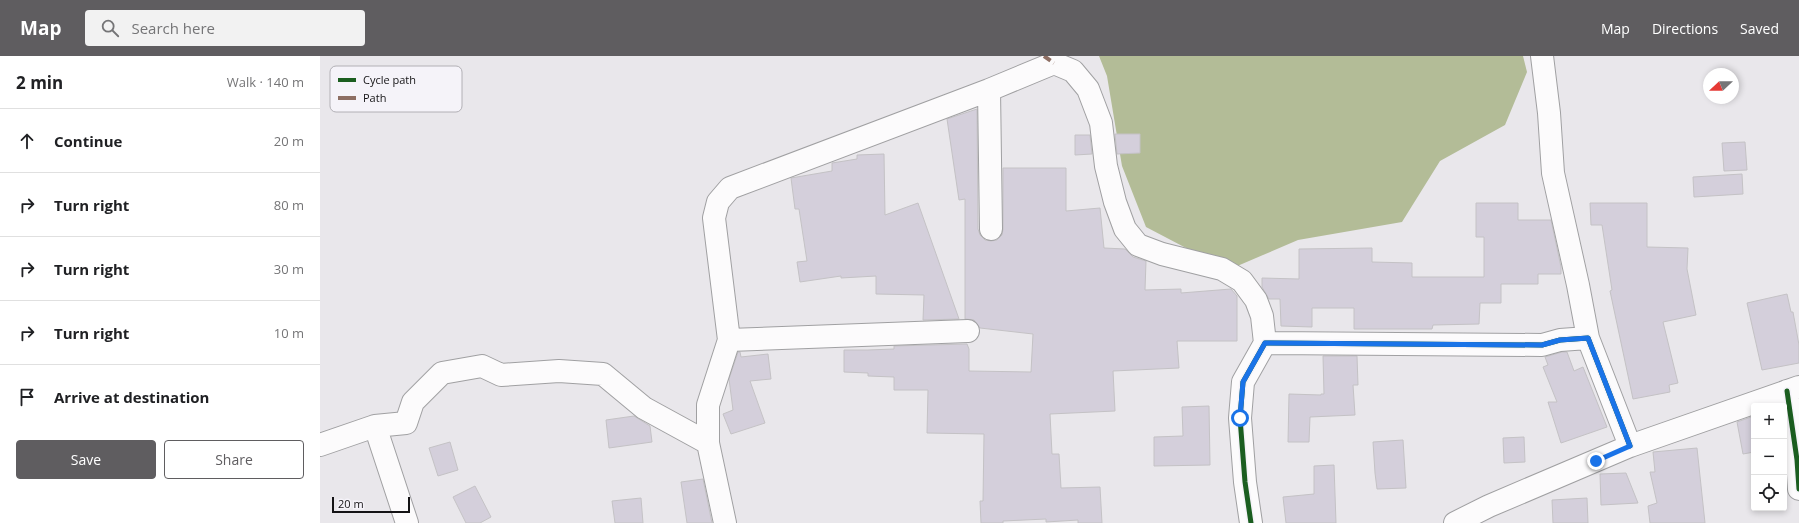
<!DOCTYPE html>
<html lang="en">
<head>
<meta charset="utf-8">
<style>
	body { margin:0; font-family:"Open Sans",sans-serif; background:#f2f2f2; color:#202124 }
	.controls { position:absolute; right:12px; bottom:12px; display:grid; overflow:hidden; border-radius:4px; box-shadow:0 2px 6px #0003 }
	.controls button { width:36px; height:36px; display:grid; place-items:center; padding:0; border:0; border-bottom:1px solid #e0e0e0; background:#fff; color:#202124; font:20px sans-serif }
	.compass { position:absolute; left:1383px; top:12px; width:36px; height:36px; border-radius:50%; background:#fff; box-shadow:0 2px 6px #0003; rotate:248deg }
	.scale { position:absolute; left:12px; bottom:10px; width:78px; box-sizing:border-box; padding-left:4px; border:2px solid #141315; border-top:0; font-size:11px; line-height:14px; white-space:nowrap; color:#141315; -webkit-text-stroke:3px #f5f3f9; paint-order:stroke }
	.stop { position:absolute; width:12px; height:12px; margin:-9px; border:3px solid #1a73e8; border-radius:50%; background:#fff }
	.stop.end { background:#1a73e8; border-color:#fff; box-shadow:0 1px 4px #0008 }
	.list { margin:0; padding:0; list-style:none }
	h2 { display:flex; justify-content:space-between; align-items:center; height:52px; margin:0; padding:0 16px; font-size:17px }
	h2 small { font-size:13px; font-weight:400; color:#757577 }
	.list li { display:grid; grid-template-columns:26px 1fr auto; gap:12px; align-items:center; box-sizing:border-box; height:64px; padding:0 16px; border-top:1px solid #e0e0e0 }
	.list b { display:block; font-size:15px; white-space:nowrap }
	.list em { font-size:13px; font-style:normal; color:#757577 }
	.actions { display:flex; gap:8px; padding:12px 16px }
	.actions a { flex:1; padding:9px 0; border:1px solid #5f5d60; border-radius:4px; text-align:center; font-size:14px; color:#5f5d60 }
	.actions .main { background:#5f5d60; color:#fff }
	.icon { flex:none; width:22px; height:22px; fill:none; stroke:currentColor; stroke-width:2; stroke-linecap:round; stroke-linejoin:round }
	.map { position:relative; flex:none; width:1479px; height:467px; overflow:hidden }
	header { display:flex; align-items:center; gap:24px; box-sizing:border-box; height:56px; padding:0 20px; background:#5f5d60; color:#fff }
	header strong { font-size:19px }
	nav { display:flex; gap:22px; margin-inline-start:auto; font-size:14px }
	.search { width:280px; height:36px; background:#f2f2f2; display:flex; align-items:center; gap:10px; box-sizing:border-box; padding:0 14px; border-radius:4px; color:#757577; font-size:15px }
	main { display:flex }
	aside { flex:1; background:#fff }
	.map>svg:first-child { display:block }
	.water { fill:#b3bc97 }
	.building { fill:#d4cfdb; stroke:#c4c2c5 }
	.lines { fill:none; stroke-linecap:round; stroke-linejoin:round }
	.minor-casing { stroke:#a0a0a2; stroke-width:24 }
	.minor { stroke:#fcfbfc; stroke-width:22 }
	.quiet { stroke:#8d6e63; stroke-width:4; stroke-dasharray:8 4; stroke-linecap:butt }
	.cycleway-casing { stroke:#f5f3f9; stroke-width:8 }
	.cycleway { stroke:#1b5e20; stroke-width:5 }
	.route { stroke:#1a73e8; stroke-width:5 }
	.key { fill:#f5f3f9; stroke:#b2b0b5; stroke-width:1 }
	.key-label { font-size:11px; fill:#141315 }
</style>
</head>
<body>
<header>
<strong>Map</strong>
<div class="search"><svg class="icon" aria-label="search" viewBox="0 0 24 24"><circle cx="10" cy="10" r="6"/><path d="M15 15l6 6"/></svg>Search here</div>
<nav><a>Map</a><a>Directions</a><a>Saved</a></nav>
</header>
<main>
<aside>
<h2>2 min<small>Walk · 140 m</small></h2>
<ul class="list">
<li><svg class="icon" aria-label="ahead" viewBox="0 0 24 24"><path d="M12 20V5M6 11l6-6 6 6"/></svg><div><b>Continue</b></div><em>20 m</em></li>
<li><svg class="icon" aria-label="right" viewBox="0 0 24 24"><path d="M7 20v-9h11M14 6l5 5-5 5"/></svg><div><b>Turn right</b></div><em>80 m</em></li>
<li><svg class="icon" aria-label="right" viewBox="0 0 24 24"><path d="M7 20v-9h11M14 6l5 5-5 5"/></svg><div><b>Turn right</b></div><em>30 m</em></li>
<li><svg class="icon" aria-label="right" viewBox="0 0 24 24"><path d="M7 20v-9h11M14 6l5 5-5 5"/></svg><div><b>Turn right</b></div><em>10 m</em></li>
<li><svg class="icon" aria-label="arrive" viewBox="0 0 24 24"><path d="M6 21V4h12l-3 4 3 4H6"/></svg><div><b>Arrive at destination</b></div></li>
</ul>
<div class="actions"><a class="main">Save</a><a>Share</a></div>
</aside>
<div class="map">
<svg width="1479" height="467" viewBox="0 0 1479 467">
	<rect width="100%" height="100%" fill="#e9e7eb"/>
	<path class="water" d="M779,0H1203L1207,16L1185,69L1120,105L1082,166L978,184L908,214L826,171L802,110L787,20Z"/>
	<path class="building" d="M657,53L658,173L660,179L665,184L671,185L677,184L682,179L683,173V112H746V155L780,152L784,192L805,193L813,201L826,205L825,234L861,233V237L911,233L917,240V285H857L859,312L793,315L795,355L730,358L732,398H739L741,432L780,431L782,467H758V464L726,466V463L683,465V467H661L660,445H663L664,378L607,377L608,334H574V321L548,320V317L524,316V294H548L574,293V290L647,288L649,293V315L711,316L713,278L660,272L654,264L645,263V143L639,144L627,63Z
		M795,78H820V97L797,98Z
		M755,79H770L772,98L755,99Z
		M1425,86L1427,114L1404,115L1402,87Z
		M564,98L565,159L598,147L639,263L603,264L604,239L556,238V220L521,222V220L480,226L477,206L487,205L479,153H475L471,122L512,115V107L537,103V99Z
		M1422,118L1423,138L1374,141L1373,121Z
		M1156,147H1198V164H1231L1241,211V218H1218V228H1181V247H1160L1159,268L1113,269L1112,273H1034V252H992V271L961,270L960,243H949L942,231V222L979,223V193L1052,192V206L1092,207V221H1164V181H1156Z
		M1270,147H1327V191L1368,192L1367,213L1376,259L1343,266L1358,327L1349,329L1350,336L1313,343L1290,235L1292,234L1282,169H1271Z
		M1467,238L1471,256H1473L1479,289V307L1442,314L1427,247Z
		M418,296H420L421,301L448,298L451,323L430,325L445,367L411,378L403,358L413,354L409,323Z
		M1242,296H1247L1254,315L1263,311L1287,371L1241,387L1228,346H1237L1223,311L1228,309L1225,301Z
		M1003,300H1037L1038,329H1033L1035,359L990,361L989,386H968L969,338L1001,339V338H1004Z
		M889,350L890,409L834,410V381L863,380L862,351Z
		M314,360L330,370L332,386L289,392L286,364Z
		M1434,360V396L1423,398L1417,366Z
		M1204,381L1205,406L1184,407L1183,382Z
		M1083,384L1086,432L1057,433L1055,417L1053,386Z
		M130,386L138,414L118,420L109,392Z
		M1377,392L1385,467H1330L1328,450L1337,447L1330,416H1335L1333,396Z
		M1014,409L1016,467H966L963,441L994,438V410Z
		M1306,417L1318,447L1281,449L1280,418Z
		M383,423L392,467H367L361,426Z
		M155,430L171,461L160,467H146L133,441Z
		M321,442L323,467H295L292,445Z
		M1267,442L1268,467H1233L1232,444Z"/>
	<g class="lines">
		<defs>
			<path id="minor" d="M1222,0L1229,57L1233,117L1258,229L1268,282
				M669,34L734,7L753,15L768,33L781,67L786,110L795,146L805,173L818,189L842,198L902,213L922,225L936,244L942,260L945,287
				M409,284L394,162L398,146L410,132L669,34L671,173
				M1467,335L1477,404L1479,433
				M55,370L86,367L93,346L122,317L162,310L181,319L239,315L283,318L324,352L388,387
				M0,389L55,370L87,467
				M405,467L388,387V349L409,284L648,275
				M931,467L925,426L920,362L923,326L945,287L1222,289L1240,284L1268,282L1310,390
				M1135,467L1169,450L1310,390L1479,331"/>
		</defs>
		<use href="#minor" class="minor-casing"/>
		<use href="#minor" class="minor"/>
		<path class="quiet" d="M724,0L734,7"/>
		<defs>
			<path id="cycleway" d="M1467,335L1477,404L1479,433
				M931,467L925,426L920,362L923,326L945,287L1222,289L1240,284L1268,282L1310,390"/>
		</defs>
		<use href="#cycleway" class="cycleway-casing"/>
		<use href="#cycleway" class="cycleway"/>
	</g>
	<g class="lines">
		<path class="route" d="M920,362L923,326L945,287L1222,289L1240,284L1268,282L1310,390L1276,405"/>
	</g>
	<rect x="10" y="10" width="132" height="46" rx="6" class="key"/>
	<rect x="18" y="22" width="18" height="4" fill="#1b5e20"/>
	<rect x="18" y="40" width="18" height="4" fill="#8d6e63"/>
	<g class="key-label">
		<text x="43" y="28">Cycle path</text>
		<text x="43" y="46">Path</text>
	</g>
</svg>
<div class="controls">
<button>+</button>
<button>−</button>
<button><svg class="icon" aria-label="locate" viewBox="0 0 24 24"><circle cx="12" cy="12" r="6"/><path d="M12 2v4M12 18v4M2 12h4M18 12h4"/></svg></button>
</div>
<svg class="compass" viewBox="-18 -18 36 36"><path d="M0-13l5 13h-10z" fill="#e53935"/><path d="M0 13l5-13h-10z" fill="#757577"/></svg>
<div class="scale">20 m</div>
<div class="stop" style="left:920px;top:362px"></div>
<div class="stop end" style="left:1276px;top:405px"></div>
</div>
</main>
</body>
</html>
